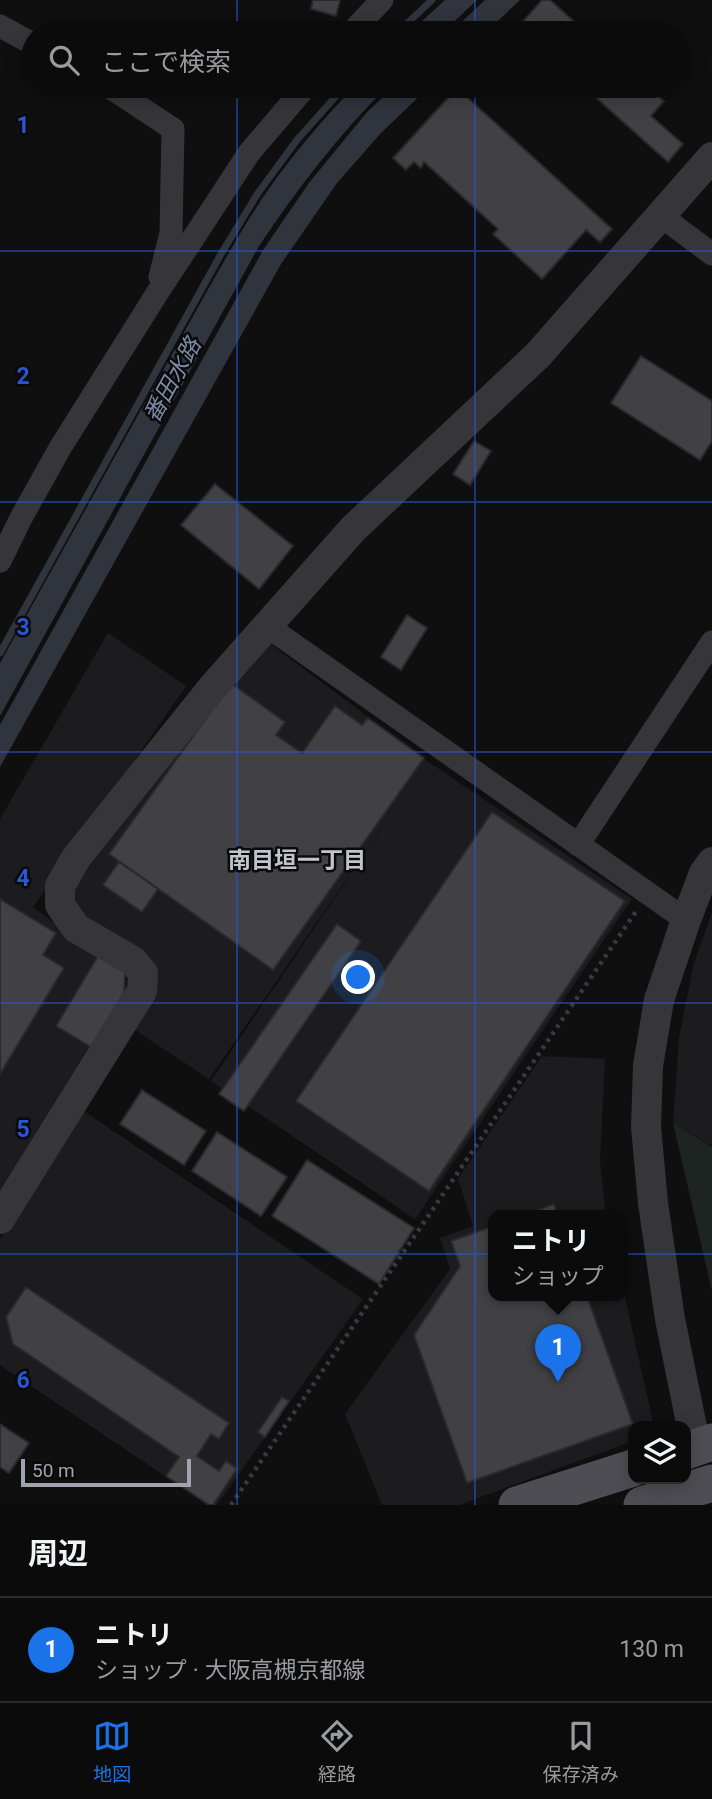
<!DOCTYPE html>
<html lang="ja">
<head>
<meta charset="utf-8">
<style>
	body { margin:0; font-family:Roboto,"Noto Sans JP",sans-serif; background:#141415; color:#f1f3f6 }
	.controls { position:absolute; right:21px; bottom:21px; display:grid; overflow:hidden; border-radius:14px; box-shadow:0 4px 18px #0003 }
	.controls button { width:63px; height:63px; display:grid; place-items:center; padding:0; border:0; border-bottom:2px solid #2b2b2d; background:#0b0b0c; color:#f1f3f6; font:35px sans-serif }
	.scale { position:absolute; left:21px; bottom:18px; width:170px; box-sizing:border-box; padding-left:7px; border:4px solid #a2a3af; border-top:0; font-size:19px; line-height:24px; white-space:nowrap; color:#a2a3af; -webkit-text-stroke:5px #0a0a0b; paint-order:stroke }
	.you { position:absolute; left:359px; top:978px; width:24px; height:24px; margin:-18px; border:5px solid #fff; border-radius:50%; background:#1a73e8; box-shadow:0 0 0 10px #1a73e833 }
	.badge { display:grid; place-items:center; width:46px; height:46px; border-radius:50%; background:#1a73e8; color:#fff; font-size:23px; font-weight:700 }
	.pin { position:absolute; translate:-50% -58px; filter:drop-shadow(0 2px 4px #0008) }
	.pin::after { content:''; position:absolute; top:37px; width:24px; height:21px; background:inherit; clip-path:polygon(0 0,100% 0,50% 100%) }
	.popup { position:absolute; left:488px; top:1210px; width:140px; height:91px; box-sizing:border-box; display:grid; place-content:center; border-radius:14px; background:#0b0b0c; filter:drop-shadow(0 2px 5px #0005); font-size:23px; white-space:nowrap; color:#9a9b9d }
	.popup b { font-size:26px; color:#f1f3f6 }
	.popup::after { content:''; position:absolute; left:50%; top:100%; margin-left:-14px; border:14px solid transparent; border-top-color:#0b0b0c }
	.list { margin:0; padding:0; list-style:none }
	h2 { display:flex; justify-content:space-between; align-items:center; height:91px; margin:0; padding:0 28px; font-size:30px }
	h2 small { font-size:23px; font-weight:400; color:#9a9b9d }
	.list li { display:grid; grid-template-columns:46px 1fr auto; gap:21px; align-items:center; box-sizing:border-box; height:105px; padding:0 28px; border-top:2px solid #2b2b2d }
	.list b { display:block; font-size:26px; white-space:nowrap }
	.list p { margin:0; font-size:23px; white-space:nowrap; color:#9a9b9d }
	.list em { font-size:23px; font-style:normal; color:#9a9b9d }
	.icon { flex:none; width:38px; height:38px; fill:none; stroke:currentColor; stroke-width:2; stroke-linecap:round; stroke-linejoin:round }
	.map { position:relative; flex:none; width:712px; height:1505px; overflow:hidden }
	.search { position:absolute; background:#0b0b0c; box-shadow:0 4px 18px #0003; left:21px; right:21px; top:21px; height:77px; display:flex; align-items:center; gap:18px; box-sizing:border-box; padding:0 24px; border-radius:38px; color:#9a9b9d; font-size:26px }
	.sheet { height:196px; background:#0b0b0c }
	nav { display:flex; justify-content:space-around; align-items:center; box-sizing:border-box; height:98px; border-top:2px solid #2b2b2d; background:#0b0b0c; font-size:19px; color:#9a9b9d }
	nav a { display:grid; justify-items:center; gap:4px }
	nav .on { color:#1a73e8 }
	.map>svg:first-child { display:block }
	.built { fill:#1c1b1d }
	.green { fill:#1e2421 }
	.water { fill:#30343d }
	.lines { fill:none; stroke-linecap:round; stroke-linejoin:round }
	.stream { stroke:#30343d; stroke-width:7 }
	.building { fill:#414145; stroke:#2a292c; stroke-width:2 }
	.path { stroke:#39393e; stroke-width:4.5; stroke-dasharray:3.5 5; stroke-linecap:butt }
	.minor { stroke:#36363a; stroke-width:23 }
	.tertiary { stroke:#36363a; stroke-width:30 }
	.primary { stroke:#4d4d53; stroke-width:37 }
	.grid { fill:none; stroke:#2a56d4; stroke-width:2; stroke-opacity:0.55 }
	.labels { text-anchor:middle; stroke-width:5; stroke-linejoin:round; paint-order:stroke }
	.water-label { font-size:23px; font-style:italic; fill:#7d8aa7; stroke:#0a0a0b }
	.neighbourhood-label { font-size:23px; font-weight:bold; fill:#c2c3cc; stroke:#0a0a0b }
	.grid-label { font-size:23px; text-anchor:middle; font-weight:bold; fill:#2a56d4; stroke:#0a0a0b; stroke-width:5; stroke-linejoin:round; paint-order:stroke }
</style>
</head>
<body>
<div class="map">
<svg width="712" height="1505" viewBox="0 0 712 1505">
	<rect width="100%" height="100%" fill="#0f0f10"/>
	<path class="built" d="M108,633L186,686L33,907L122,973L127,988L0,1194V819Z
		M265,640L427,761L632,899L415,1219L211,1081L386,822L209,1079L132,1028L148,988L78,918L67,883Z
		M712,912V1146L673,1123L679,1037L694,963Z
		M542,1056L605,1059L600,1163L606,1216H493V1296H623V1289L654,1426H633V1441L459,1505H382L345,1414L450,1269L440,1238L473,1226L458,1179Z
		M82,1110L363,1299L217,1505H208L0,1365V1239Z"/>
	<path class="green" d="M673,1123L712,1147V1291Z"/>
	<path class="water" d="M445,0H477L442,33H409Z
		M485,0H520L485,33H450Z
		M355,86H388C339,134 298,188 259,246L0,716V663L206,293C226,258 245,223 268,190C294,153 324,118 355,86Z
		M395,86H430L381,133L337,183L281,264L0,767V725L263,250L309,183L367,112Z"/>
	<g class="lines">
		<path class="stream" d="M397,33L432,0
			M0,653L221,254L258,193L297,140L345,86"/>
	</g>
	<path class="building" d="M313,0H340L336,16L311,9Z
		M542,0H550L587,33H524L517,28Z
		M583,86H646L664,101L651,116L683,144L668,162Z
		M457,88L612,229L600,242L586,230L542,279L493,234L498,229L424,162L421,168L414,162L406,170L393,158Z
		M641,356L712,401V441L700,460L611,403Z
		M474,441L491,451L470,485L453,474Z
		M215,484L293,546L259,589L181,525Z
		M407,615L427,628L401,670L381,657Z
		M231,683L285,722L276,735L302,753L335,706L362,725L368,718L424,758L273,970L109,854Z
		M492,812L625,901L429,1191L296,1101Z
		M119,862L158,889L142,912L103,885Z
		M0,899L56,933L43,955L64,968L0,1074Z
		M337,924L361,941L244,1111L219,1094Z
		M98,956L125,972L124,993L91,1047L56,1026Z
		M142,1090L206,1131L184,1165L120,1124Z
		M217,1132L287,1177L261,1216L192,1171Z
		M307,1160L414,1228L379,1284L272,1216Z
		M554,1204L558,1216H522Z
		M493,1226V1296H587L633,1424L467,1483L414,1335L460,1266L451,1241Z
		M26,1287L229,1423L219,1439L211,1434L197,1456L219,1471L226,1461L237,1469L213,1505H209L166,1476L179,1457L13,1344L6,1317Z
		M282,1397L289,1401L265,1437L258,1432Z
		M0,1424L29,1443L9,1473L0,1467Z"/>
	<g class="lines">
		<path class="path" d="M231,1505L637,910"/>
		<path class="minor" d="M0,26L33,44
			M351,33L382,0
			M108,86L173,129L171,233L160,277
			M661,216L712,254
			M0,561L21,518L60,448L156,295L249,153L306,86
			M267,626L686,920
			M578,845L712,642"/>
		<path class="tertiary" d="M0,1219L142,991L143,973L133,961L76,928L60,905V886L76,858L212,688L353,529L538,355L712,157
			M696,1447L670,1319L653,1203L646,1127L648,1066L659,1000L686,920L704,873L712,862"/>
		<path class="primary" d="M686,1451L712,1442
			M517,1505L633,1468
			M642,1505L712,1483"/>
	</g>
	<path class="grid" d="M237,0V33M475,0V33M237,86V1505M475,86V1505M0,251H712M0,502H712M0,752H712M0,1003H712M0,1254H712"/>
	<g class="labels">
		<g class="water-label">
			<text transform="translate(172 380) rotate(-61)" y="8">番田水路</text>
		</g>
		<g class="neighbourhood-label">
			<text x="297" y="868">南目垣一丁目</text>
		</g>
	</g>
	<g class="grid-label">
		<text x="23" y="133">1</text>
		<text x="23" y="384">2</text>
		<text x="23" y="635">3</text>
		<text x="23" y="886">4</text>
		<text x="23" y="1137">5</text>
		<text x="23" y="1388">6</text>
	</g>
</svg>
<div class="controls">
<button><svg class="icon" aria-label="layers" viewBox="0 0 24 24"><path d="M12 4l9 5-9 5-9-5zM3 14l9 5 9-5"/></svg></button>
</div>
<div class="scale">50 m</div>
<div class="you"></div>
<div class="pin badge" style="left:558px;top:1382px">1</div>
<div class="popup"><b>ニトリ</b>ショップ</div>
<div class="search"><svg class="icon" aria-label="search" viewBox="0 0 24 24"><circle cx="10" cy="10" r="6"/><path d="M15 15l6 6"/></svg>ここで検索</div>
</div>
<section class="sheet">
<h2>周辺<small></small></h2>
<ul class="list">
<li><span class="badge">1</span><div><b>ニトリ</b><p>ショップ · 大阪高槻京都線</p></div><em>130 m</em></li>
</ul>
</section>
<nav>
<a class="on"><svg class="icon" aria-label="map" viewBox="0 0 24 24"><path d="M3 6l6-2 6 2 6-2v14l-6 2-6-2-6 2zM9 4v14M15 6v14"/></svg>地図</a>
<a><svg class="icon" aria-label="directions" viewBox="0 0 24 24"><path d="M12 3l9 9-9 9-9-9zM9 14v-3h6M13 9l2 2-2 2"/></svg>経路</a>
<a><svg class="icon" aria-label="saved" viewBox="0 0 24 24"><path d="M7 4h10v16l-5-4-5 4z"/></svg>保存済み</a>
</nav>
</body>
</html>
